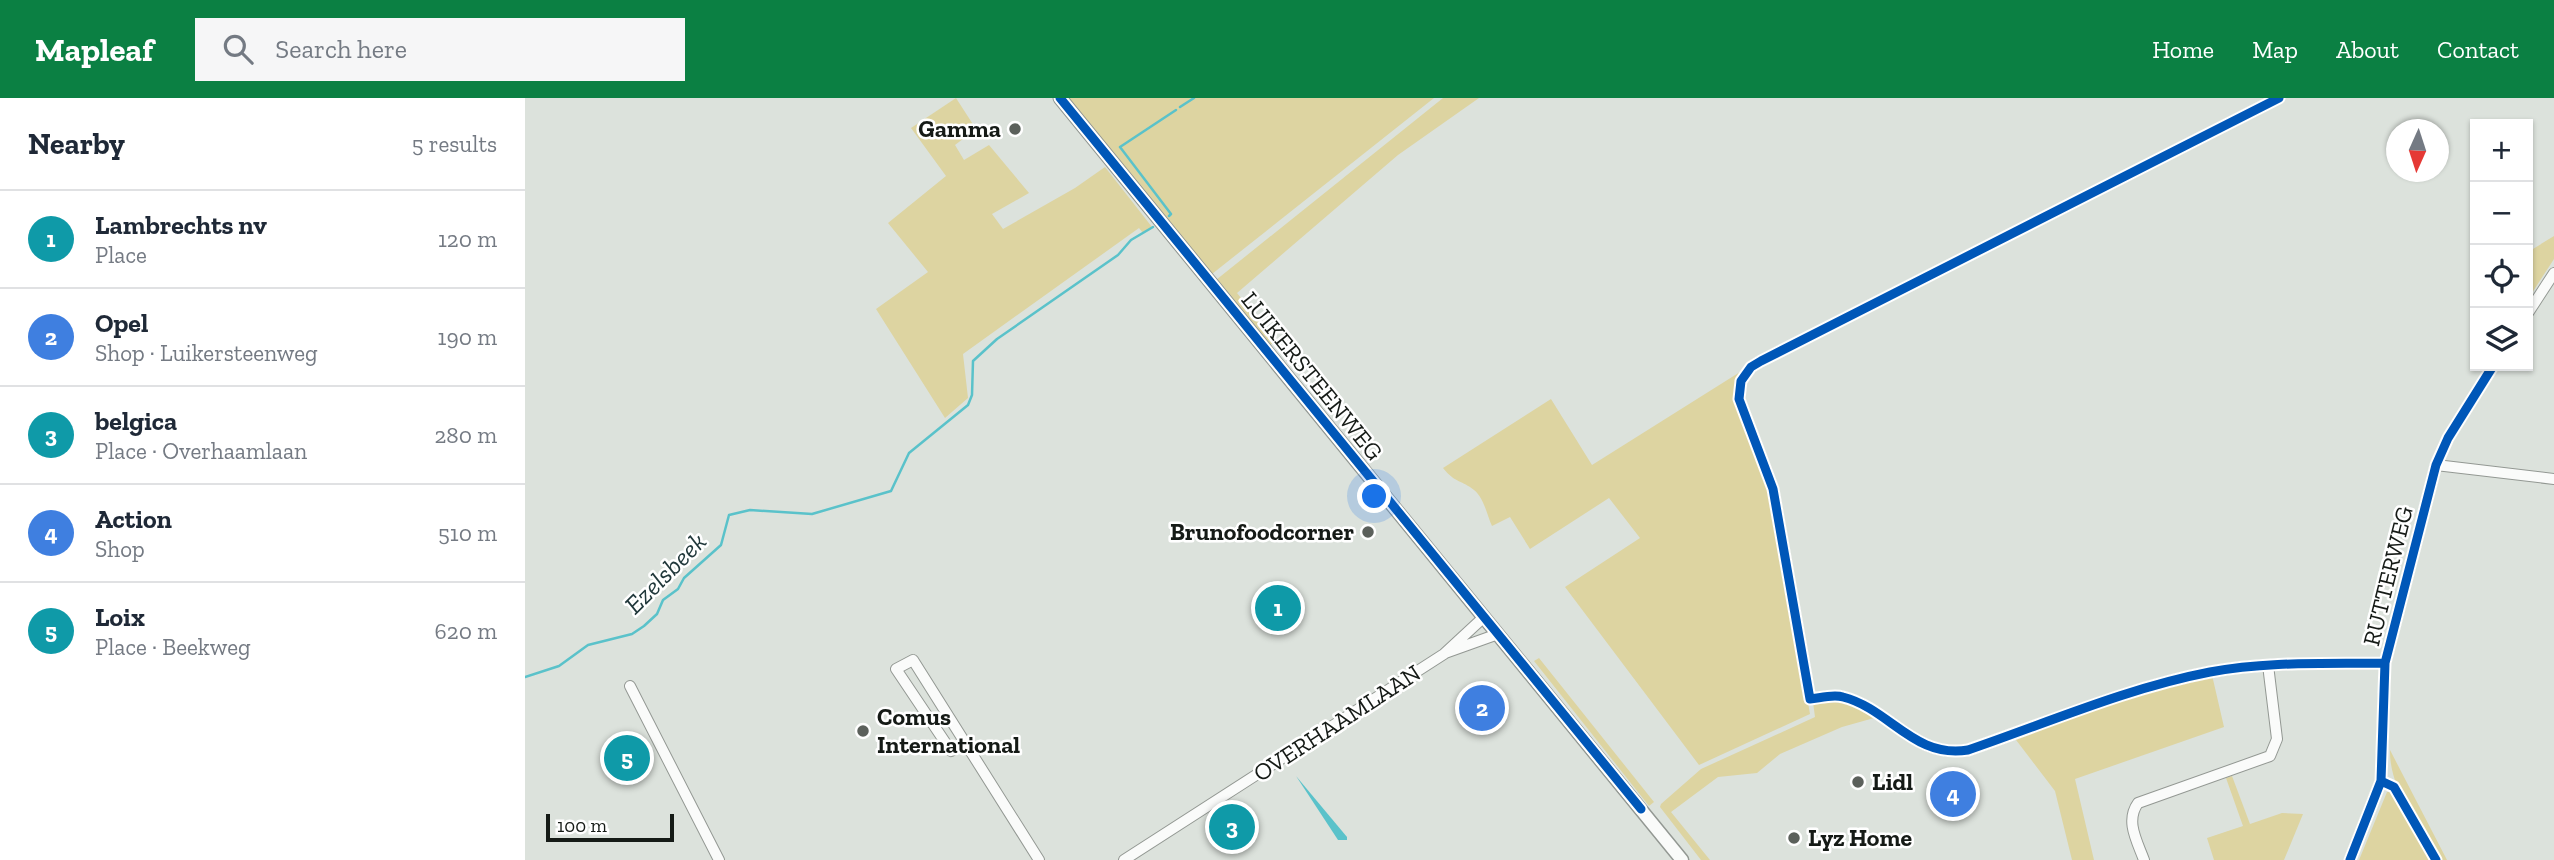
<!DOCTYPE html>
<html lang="en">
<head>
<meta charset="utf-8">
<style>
	body { margin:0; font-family:"Zilla Slab",serif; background:#f6f6f7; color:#1f2937 }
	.controls { position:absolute; right:21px; top:21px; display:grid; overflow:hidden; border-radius:0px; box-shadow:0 2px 5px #0004 }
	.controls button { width:63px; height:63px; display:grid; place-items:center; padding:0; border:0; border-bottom:2px solid #e0e1e3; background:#fff; color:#1f2937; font:35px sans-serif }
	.compass { position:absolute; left:1861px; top:21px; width:63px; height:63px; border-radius:50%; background:#fff; box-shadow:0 2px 5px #0004; rotate:183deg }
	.scale { position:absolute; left:21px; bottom:18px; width:128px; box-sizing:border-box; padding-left:7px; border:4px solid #151a16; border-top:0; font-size:19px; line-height:24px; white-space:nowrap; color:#151a16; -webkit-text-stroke:5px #fff; paint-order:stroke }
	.you { position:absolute; left:850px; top:399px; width:24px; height:24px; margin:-18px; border:5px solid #fff; border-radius:50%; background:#1a73e8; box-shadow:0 0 0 10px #1a73e833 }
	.badge { display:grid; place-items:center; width:46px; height:46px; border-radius:50%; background:#0b8043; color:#fff; font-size:23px; font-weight:700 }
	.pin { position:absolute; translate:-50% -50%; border:4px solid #fff; box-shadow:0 2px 7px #0006 }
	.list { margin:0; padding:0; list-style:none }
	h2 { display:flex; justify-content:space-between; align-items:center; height:91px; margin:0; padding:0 28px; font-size:30px }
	h2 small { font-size:23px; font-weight:400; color:#747a83 }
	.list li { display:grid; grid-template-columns:46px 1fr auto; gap:21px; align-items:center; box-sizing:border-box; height:98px; padding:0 28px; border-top:2px solid #e0e1e3 }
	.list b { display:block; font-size:26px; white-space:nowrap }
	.list p { margin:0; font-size:23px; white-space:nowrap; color:#747a83 }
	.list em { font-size:23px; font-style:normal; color:#747a83 }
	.icon { flex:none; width:38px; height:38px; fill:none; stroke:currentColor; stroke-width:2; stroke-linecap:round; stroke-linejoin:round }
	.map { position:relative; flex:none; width:2029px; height:762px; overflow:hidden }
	header { display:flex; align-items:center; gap:42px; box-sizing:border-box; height:98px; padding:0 35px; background:#0b8043; color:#fff }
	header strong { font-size:33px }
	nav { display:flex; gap:38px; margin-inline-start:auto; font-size:24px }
	.search { width:490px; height:63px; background:#f6f6f7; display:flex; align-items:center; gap:18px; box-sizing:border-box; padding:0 24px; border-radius:0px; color:#747a83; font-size:26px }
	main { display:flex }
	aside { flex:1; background:#fff }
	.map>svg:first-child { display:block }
	.green { fill:#ddd4a1 }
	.water { fill:#5ac2ca }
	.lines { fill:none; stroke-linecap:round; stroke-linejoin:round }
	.stream { stroke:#5ac2ca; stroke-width:2.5 }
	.minor-casing { stroke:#939893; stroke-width:12 }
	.major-casing { stroke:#939893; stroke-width:15 }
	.minor { stroke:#fafbfa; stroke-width:10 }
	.major { stroke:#fafbfa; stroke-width:12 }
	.cycleway-casing { stroke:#fff; stroke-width:13 }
	.cycleway { stroke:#0057b8; stroke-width:9 }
	.poi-dot { fill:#5b605b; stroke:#fff; stroke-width:2.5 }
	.labels { text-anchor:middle; stroke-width:5; stroke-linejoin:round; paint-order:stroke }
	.poi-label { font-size:24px; font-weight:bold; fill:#151a16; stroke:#fff; text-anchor:start }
	.street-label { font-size:24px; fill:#151a16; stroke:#fff }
	.water-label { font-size:26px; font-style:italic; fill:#21383b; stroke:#fff }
</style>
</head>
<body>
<header>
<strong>Mapleaf</strong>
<div class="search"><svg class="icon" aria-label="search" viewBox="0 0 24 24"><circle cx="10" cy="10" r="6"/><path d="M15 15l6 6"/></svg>Search here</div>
<nav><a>Home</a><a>Map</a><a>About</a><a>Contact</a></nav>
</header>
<main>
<aside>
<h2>Nearby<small>5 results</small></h2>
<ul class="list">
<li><span class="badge" style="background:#0f9aa8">1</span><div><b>Lambrechts nv</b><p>Place</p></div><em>120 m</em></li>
<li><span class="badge" style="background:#3f7fe0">2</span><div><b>Opel</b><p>Shop · Luikersteenweg</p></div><em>190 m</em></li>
<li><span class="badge" style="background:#0f9aa8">3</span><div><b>belgica</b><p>Place · Overhaamlaan</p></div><em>280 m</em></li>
<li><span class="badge" style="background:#3f7fe0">4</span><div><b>Action</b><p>Shop</p></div><em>510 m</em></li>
<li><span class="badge" style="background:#0f9aa8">5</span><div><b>Loix</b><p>Place · Beekweg</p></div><em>620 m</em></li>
</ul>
</aside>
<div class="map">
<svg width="2029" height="762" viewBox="0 0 2029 762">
	<rect width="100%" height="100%" fill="#dce2dc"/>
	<path class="green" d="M431,0L451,31L430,47L439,62L464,47L504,95L467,116L478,131L550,90L580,69L627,129L618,135L614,130L438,256L443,300L420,320L351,211L403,174L363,125L421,78L386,30Z
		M543,0H909L687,176Z
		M918,0H954L873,57L712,195L751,243L744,248L691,182Z
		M2029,138V161L2003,201V154Z
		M1215,274L1211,289L1246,393L1285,616L1174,667L1040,489L1115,440L1084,400L1005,451L985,419L967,428C962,417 959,400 949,392C937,382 931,386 918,370L1026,301L1067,367Z
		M1014,560L1129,704L1124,708L1009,563Z
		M1687,577L1699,629L1550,681L1569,762H1547L1530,693L1488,638L1644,584Z
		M1315,601L1349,620L1317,629L1255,656L1232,675L1193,679L1146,714L1185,762H1176L1135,709L1136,706L1176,671L1290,619L1288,604Z
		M1865,652L1922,762H1913C1895,729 1864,691 1865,652Z
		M1707,678L1725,726L1757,715L1778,716L1759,762H1689L1682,740L1718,728L1701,680Z
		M1862,694H1868L1908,762H1834Z"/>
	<path class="water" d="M771,678L822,739V742H813Z"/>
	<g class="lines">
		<path class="stream" d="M655,9L669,0
			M644,118L646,116L595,49L651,12
			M0,579L34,568L63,547L107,536L119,528L132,516L138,502L153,491L159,480L196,447L204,417L225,412L287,416L366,393L384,355L443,307L447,297L448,263L472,241L593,157L606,142L628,129"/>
		<defs>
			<path id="minor" d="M1754,0L1236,263L1226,269L1216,283L1214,301L1248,391L1285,601C1295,600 1308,596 1318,599C1365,611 1389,661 1443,652C1522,625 1602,590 1685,574C1743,563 1802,566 1860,565
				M2003,215L2029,175
				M1911,367L2029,381
				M920,555L973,536
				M105,588L194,762
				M441,646L426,653L371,571L388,562L514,762
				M1856,683L1869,689L1911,762
				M599,762L919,556L959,519
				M1619,762C1612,743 1600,723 1613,705L1745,658L1752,641L1743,567
				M1825,762L1856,683L1860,565L1911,367L1923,340L1968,268"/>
			<path id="major" d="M535,0L1157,762"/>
		</defs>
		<use href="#minor" class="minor-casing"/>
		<use href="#major" class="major-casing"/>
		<use href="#minor" class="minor"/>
		<use href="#major" class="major"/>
		<defs>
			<path id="cycleway" d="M535,0L1116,711
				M1754,0L1236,263L1226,269L1216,283L1214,301L1248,391L1285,601C1295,600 1308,596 1318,599C1365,611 1389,661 1443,652C1522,625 1602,590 1685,574C1743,563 1802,566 1860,565
				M1856,683L1869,689L1911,762
				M1825,762L1856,683L1860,565L1911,367L1923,340L1968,268"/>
		</defs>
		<use href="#cycleway" class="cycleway-casing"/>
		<use href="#cycleway" class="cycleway"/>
	</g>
	<g class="poi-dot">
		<circle cx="490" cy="31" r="7"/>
		<circle cx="843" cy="434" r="7"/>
		<circle cx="338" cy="633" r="7"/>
		<circle cx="1333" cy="684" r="7"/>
		<circle cx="1269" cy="740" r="7"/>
	</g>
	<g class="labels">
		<g class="poi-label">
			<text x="476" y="39" text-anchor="end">Gamma</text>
			<text x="829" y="442" text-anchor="end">Brunofoodcorner</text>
			<text x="352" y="627">Comus<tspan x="352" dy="28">International</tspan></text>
			<text x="1347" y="692">Lidl</text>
			<text x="1283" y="748">Lyz Home</text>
		</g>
		<g class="street-label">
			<text transform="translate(787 278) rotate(51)" y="8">LUIKERSTEENWEG</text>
			<text transform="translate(1863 478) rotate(-76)" y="8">RUTTERWEG</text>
			<text transform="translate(812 625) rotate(-33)" y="8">OVERHAAMLAAN</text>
		</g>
		<g class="water-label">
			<text transform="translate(140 475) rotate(-45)" y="9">Ezelsbeek</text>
		</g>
	</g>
</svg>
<div class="controls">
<button>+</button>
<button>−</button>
<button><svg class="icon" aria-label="locate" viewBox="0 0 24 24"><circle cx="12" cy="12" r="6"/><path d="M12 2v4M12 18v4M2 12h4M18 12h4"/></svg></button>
<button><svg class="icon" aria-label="layers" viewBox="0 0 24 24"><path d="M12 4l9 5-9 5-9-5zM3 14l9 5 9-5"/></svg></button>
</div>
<svg class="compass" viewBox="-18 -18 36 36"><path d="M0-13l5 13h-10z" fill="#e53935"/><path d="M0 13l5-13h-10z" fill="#747a83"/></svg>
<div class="scale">100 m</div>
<div class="you"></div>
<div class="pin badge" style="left:753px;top:510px;background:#0f9aa8">1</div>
<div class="pin badge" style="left:957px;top:610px;background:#3f7fe0">2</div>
<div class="pin badge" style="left:707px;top:729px;background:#0f9aa8">3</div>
<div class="pin badge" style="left:1428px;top:696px;background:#3f7fe0">4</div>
<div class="pin badge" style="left:102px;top:660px;background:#0f9aa8">5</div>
</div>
</main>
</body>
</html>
